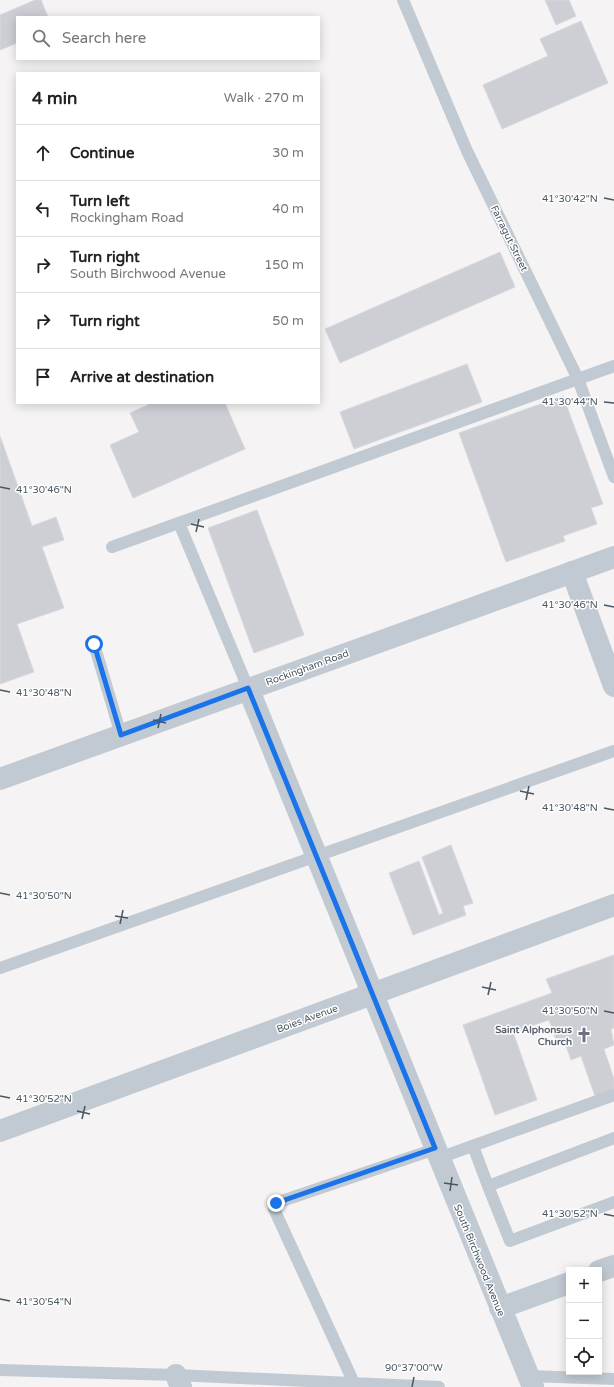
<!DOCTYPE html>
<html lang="en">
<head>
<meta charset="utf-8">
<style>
	body { margin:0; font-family:"Varela Round",sans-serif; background:#f6f6f6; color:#222 }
	.controls { position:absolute; right:12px; bottom:12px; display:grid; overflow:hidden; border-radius:0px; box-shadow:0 2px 10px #0003 }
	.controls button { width:36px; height:36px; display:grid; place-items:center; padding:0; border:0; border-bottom:1px solid #e0e0e0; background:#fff; color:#222; font:20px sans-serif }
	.stop { position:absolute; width:12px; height:12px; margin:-9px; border:3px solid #1a73e8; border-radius:50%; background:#fff }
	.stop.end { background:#1a73e8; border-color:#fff; box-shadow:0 1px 4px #0008 }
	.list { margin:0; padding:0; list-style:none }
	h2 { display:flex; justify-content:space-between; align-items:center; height:52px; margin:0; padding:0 16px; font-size:17px }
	h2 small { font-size:13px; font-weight:400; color:#767676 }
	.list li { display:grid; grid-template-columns:26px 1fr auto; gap:12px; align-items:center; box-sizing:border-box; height:56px; padding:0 16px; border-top:1px solid #e0e0e0 }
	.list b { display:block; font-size:15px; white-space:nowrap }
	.list p { margin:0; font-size:13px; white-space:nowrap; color:#767676 }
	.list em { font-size:13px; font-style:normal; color:#767676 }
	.icon { flex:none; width:22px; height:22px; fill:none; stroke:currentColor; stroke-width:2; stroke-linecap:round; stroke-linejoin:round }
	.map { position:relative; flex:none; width:614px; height:1387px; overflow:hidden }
	.search { position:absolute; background:#fff; box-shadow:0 2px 10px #0003; left:16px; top:16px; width:304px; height:44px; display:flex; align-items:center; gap:10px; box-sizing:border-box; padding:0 14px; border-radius:0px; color:#767676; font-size:15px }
	.panel { position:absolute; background:#fff; box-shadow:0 2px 10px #0003; left:16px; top:72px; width:304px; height:332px; border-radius:0px }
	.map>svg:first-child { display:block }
	.building { fill:#cdcfd5; stroke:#d7d9de }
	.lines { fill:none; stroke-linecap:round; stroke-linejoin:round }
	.service { stroke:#c1cad2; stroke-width:12 }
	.minor { stroke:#c1cad2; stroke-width:22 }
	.tertiary { stroke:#c1cad2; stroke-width:22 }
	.route { stroke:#1a73e8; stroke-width:5 }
	.ticks { fill:none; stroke:#4a5661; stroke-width:1.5 }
	.labels { text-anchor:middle; stroke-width:3; stroke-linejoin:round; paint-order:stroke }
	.street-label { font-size:10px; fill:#4a5661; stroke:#fff }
	.worship-label { font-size:10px; font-weight:bold; fill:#5b616d; stroke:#fff; text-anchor:end }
	.ticks-label { font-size:10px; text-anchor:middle; fill:#4a5661; stroke:#fff; stroke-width:3; stroke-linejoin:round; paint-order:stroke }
</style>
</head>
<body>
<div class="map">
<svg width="614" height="1387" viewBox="0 0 614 1387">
	<rect width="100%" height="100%" fill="#f5f3f3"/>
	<path class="building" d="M35,0H41L48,17H17V43L0,50V15Z
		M545,0H569L576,16L556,25Z
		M581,21L608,83L502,129L483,85L548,56L540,39Z
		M500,252L515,287L340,363L325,329Z
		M467,364L482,402L354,449L340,412Z
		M563,396L603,504L591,508L597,524L563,536L565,541L506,562L459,433Z
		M152,403H225L245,449L133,498L110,445L139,432L130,413Z
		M0,436L32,526L56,517L64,540L42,547L64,608L17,624L34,672L0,684Z
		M257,510L304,635L254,653L208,528Z
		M451,845L473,903L463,906L466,915L413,935L389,873L419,861L439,915L443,913L422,857Z
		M614,955V1028L611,1029L614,1045L604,1049L614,1079V1090L595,1096L581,1056L571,1060L565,1043L558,1046L549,1020L513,1032L537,1100L495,1115L463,1025L552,993L546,979Z"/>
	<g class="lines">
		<path class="service" d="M403,0L467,151L578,379L614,477
			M179,523L248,688
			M112,547L614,366
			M94,644L121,735
			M0,968L614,751
			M614,1138L488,1186L510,1241L614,1202
			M473,1146L488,1186
			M439,1158L614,1095
			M0,1370L176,1375L439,1387
			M528,1376L614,1379
			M354,1383L274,1209L276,1203L435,1149"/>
		<path class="minor" d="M572,572L614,686
			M248,688L533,1387
			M0,1131L614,905
			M599,1271L614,1266
			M500,1308L569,1283
			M176,1375L181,1387"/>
		<path class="tertiary" d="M0,779L614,557"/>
	</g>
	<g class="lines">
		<path class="route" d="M94,644L121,735L248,688L435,1148L276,1203"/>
	</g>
	<path class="ticks" d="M604,198L614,200M604,402L614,403M0,487L10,489M191,524L204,527M196,532L199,519M604,605L614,607M0,690L10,692M153,720L166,723M158,728L161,714M520,791L534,794M526,800L529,786M604,808L614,810M0,893L10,895M115,916L128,918M120,924L123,910M482,987L496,990M488,995L491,982M604,1011L614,1013M0,1096L10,1098M77,1111L90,1114M82,1119L85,1106M444,1183L458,1185M450,1191L452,1177M604,1214L614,1216M0,1299L10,1301M412,1387L414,1377"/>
	<defs>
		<symbol id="church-bare" viewBox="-9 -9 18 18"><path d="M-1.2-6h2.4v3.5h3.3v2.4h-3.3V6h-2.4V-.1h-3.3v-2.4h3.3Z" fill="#6b7280" stroke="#fff" stroke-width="2.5" paint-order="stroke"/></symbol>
	</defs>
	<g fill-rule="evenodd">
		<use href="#church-bare" x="573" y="1024" width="22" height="22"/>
	</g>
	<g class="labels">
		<g class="street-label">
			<text transform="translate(510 238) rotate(64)" y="4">Farragut Street</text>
			<text transform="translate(307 667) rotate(-20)" y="4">Rockingham Road</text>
			<text transform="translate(307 1018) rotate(-20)" y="4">Boies Avenue</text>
			<text transform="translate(480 1260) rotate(68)" y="4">South Birchwood Avenue</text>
		</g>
		<g class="worship-label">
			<text x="572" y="1033">Saint Alphonsus<tspan x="572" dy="12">Church</tspan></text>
		</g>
	</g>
	<g class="ticks-label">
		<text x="570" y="202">41°30'42"N</text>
		<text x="570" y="405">41°30'44"N</text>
		<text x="44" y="493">41°30'46"N</text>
		<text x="570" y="608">41°30'46"N</text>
		<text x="44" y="696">41°30'48"N</text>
		<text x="570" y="811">41°30'48"N</text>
		<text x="44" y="899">41°30'50"N</text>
		<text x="570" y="1014">41°30'50"N</text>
		<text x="44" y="1102">41°30'52"N</text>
		<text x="570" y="1217">41°30'52"N</text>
		<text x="44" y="1305">41°30'54"N</text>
		<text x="414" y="1371">90°37'00"W</text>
	</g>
</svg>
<div class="controls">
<button>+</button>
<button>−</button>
<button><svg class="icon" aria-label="locate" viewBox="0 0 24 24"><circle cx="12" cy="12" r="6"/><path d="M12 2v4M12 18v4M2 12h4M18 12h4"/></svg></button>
</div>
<div class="stop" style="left:94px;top:644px"></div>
<div class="stop end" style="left:276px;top:1203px"></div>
<div class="search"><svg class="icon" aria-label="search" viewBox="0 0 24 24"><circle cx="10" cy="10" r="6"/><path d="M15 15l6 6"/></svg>Search here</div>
<section class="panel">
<h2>4 min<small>Walk · 270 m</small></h2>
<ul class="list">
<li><svg class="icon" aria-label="ahead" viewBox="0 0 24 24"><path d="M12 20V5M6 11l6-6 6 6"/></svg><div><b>Continue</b></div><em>30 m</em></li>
<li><svg class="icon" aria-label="left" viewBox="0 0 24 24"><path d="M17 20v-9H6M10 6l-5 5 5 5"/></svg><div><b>Turn left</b><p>Rockingham Road</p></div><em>40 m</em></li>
<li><svg class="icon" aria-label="right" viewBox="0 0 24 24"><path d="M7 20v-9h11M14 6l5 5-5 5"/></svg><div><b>Turn right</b><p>South Birchwood Avenue</p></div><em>150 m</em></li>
<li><svg class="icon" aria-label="right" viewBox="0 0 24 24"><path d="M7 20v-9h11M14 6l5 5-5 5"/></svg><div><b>Turn right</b></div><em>50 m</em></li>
<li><svg class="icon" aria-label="arrive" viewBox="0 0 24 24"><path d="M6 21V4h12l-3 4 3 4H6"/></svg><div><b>Arrive at destination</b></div></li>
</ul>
</section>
</div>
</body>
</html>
